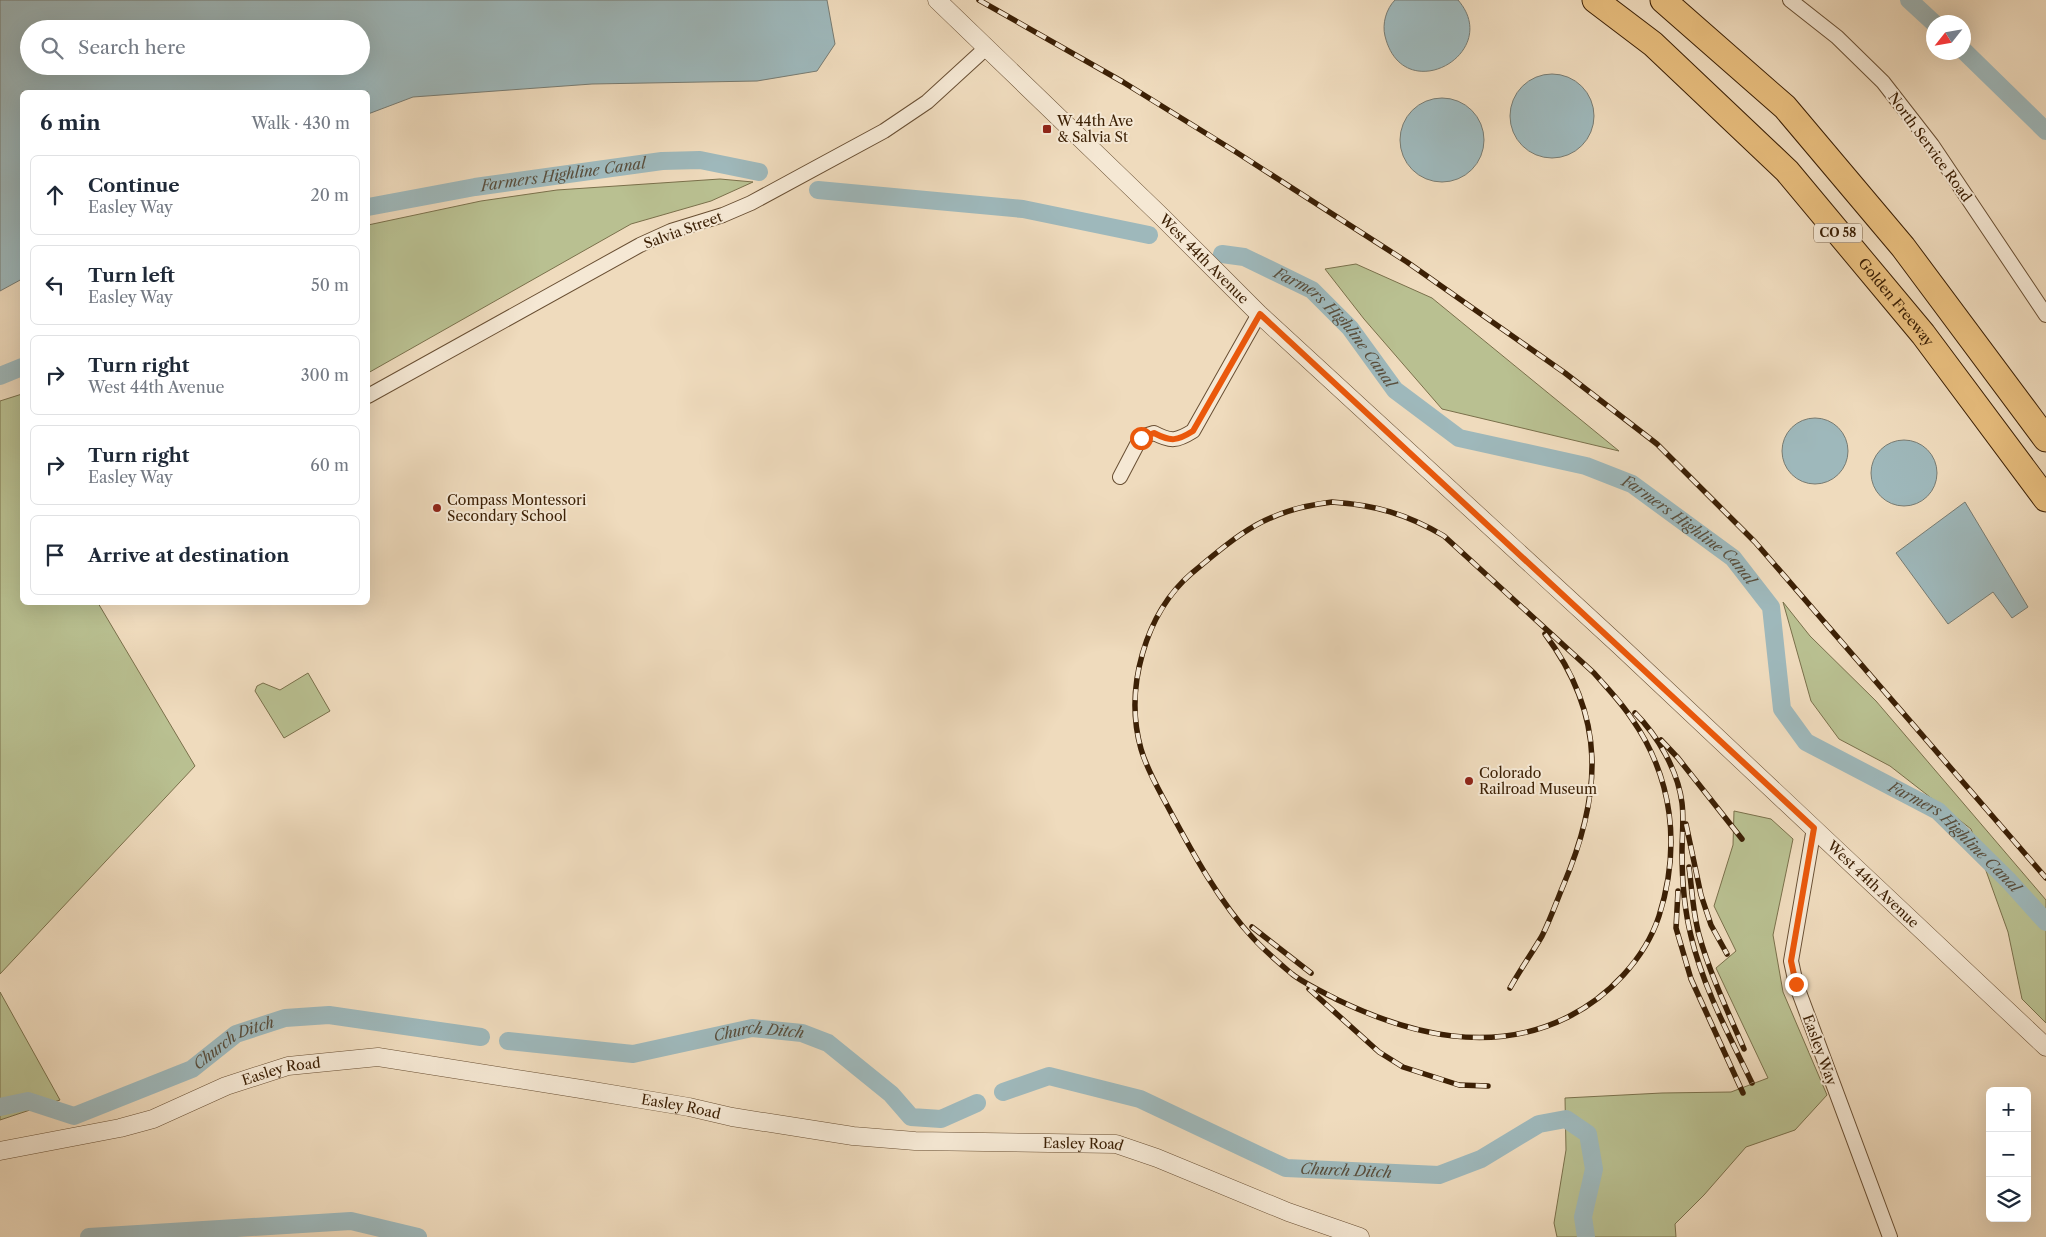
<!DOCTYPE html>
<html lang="en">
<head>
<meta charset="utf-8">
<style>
	body { margin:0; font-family:"Libre Caslon Text",serif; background:#f6f6f7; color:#1f2937 }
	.controls { position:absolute; right:15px; bottom:15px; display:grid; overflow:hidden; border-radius:8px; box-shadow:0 5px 20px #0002 }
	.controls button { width:45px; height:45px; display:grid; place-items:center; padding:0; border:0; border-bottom:1px solid #e0e1e3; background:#fff; color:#1f2937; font:25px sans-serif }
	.compass { position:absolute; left:1926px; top:15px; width:45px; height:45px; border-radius:50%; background:#fff; box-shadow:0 5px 20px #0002; rotate:239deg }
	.stop { position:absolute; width:15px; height:15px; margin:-11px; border:4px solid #ea580c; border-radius:50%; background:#fff }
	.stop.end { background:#ea580c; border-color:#fff; box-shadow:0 1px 5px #0008 }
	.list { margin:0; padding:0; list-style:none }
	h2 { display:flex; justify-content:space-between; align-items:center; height:65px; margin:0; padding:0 20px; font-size:21px }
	h2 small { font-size:16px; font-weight:400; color:#747a83 }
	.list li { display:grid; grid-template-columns:32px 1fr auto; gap:15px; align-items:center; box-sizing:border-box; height:80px; margin:0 10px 10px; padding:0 10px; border:1px solid #e0e1e3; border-radius:8px }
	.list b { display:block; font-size:19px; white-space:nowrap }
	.list p { margin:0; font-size:16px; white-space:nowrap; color:#747a83 }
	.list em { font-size:16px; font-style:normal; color:#747a83 }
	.icon { flex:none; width:28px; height:28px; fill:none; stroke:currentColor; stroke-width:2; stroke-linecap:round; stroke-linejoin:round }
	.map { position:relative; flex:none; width:2046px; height:1237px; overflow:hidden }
	.search { position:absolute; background:#fff; box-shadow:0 5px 20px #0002; left:20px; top:20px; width:350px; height:55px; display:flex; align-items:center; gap:12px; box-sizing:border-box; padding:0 18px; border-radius:28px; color:#747a83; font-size:19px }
	.panel { position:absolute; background:#fff; box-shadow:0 5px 20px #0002; left:20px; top:90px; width:350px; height:515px; border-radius:8px }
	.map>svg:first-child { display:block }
	.green { fill:#b9c091; stroke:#7a704b }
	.water { fill:#9eb8bb; stroke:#777b72; fill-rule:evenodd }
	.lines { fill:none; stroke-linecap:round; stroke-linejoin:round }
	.canal { stroke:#9eb8bb; stroke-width:18 }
	.minor-casing { stroke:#694f33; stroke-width:16 }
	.tertiary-casing { stroke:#694f33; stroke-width:19 }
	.motorway-casing { stroke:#3c2005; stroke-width:27 }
	.minor { stroke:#f5e8d4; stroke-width:14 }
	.tertiary { stroke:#f5e8d4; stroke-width:18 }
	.motorway { stroke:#e8be7e; stroke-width:25 }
	.rail-casing { stroke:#3c2005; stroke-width:5.5 }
	.rail { stroke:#f5e8d4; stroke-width:4; stroke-dasharray:11; stroke-linecap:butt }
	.route { stroke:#ea580c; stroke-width:6 }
	.poi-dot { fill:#8f2418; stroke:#f5e8d4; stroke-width:2 }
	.labels { text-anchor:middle; stroke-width:4; stroke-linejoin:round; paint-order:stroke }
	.shield { fill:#f5e8d4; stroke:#745c43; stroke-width:1 }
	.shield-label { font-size:12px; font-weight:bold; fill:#3c2005 }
	.poi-label { font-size:14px; fill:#3c2005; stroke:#f5e8d4; text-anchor:start }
	.street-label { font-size:14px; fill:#3c2005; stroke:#f5e8d4 }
	.water-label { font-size:15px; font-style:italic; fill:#594e3c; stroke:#f5e8d4 }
</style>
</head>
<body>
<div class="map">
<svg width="2046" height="1237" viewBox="0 0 2046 1237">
	<rect width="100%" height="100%" fill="#efdbbd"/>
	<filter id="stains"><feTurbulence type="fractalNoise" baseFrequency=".004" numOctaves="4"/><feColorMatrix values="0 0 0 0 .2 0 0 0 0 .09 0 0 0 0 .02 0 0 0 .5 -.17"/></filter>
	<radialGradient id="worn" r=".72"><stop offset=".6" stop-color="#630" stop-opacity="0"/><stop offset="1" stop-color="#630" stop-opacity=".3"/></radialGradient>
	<path class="green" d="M720,179L753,182L711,201L631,224L368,373V225L481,201L557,190Z
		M1356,264L1432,298L1619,451L1442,409L1364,319L1325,269Z
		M22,394V602L98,603L195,766L0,974V401Z
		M1783,602L1810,636L1876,701L2046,900V1023L2022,999L2008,932L1971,829L1890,766L1839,739L1811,701Z
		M308,673L330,711L284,738L255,691L257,686L263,683L280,690Z
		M1734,811L1771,819L1793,839L1773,935L1783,992L1827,1095L1795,1130L1746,1147L1704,1195L1675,1224L1676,1237H1557L1554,1223L1566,1150L1565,1098L1662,1093L1731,1092L1768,1078L1716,968L1736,951L1714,906L1733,845Z
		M0,992L60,1100L0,1120Z"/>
	<path class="water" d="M0,0H827L835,44L817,71L757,81L592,84L413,97L368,114V92H22V279L0,291ZM29,29H361V66H29Z
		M1395,0H1458C1504,53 1403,110 1385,36C1382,24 1386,9 1395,0Z
		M1510 116a42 42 0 1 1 84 0a42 42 0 1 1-84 0Z
		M1400 140a42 42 0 1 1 84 0a42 42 0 1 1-84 0Z
		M1782 451a33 33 0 1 1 66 0a33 33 0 1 1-66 0Z
		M1871 473a33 33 0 1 1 66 0a33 33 0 1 1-66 0Z
		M1965,502L2028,607L2012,618L1993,592L1948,624L1896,553Z"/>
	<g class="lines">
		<g class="canal">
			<path d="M1909,0L1934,23"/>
			<path d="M1964,51L2046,131"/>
			<path d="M818,190L1023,209L1149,235"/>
			<path id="s1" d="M368,207L475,187L662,161L700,160L759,172"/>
			<path id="s2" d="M1222,254L1244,257L1312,290L1350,328L1395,390L1459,438L1586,466L1632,484L1733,558L1771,607L1782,709L1806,742L1938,811L2009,881L2046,922"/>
			<path d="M0,376L22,367"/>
			<path id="s3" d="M508,1041L633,1054L752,1028L802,1033L828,1043L891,1094L911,1117L941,1119L977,1103"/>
			<path id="s4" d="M1003,1092L1049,1076L1140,1099L1286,1168L1439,1175L1481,1159L1539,1124L1566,1119L1588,1134L1594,1169L1583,1217L1586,1237"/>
			<path id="s5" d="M0,1107L28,1101L74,1116L192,1069L236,1034L285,1018L329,1015L481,1037"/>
			<path d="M89,1237L351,1221L418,1237"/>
		</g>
		<defs>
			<path id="minor" d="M1790,0L1837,37L1883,82L1932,145L2046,315
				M368,396L640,245L671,231L723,215L751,203L884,131L927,102L986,48
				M1120,477L1141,437L1154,433C1171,442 1177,441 1193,431L1259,314
				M1814,828L1791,961L1796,984L1890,1237"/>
			<g id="tertiary">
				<path id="s6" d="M937,0L1162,217L1259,314L1620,646L2046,1047"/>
				<path id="s7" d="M0,1151L120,1128L153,1119L226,1086L288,1066L378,1057L581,1089L689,1107L732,1117L853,1136L915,1141L1116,1144L1157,1158L1288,1212L1360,1237"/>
			</g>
			<g id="motorway">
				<path id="s8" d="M1595,0L1653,44L1787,171L1923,334L2046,499"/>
				<path d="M1663,0L1785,107L1903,247L2046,439"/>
			</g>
		</defs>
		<use href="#minor" class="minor-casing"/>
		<use href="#tertiary" class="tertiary-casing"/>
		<use href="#motorway" class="motorway-casing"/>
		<use href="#minor" class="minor"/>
		<use href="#tertiary" class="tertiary"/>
		<use href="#motorway" class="motorway"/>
		<defs>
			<path id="rail" d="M979,0L1123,82L1236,152L1407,262L1565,373L1657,444L1755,542L2046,878
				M1332,502C1375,505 1407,514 1444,536L1594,673C1607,688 1621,702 1632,719C1673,778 1681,847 1659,916C1645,959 1608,997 1568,1017C1492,1055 1411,1035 1338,1000C1323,992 1305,984 1292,974C1279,963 1264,950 1253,938C1220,903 1192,852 1169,809C1159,790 1147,770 1141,749C1124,689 1145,613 1192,573C1241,532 1267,510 1332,502Z
				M1635,713C1658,736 1678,771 1682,803C1684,819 1682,836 1682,852C1682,881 1684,908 1691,936C1703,987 1729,1035 1752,1083
				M1661,740L1678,758L1742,839
				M1686,824L1701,895L1711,925L1727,954
				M1689,867C1692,890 1693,913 1699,935C1710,974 1728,1012 1744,1049
				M1678,891L1676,928L1691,979L1743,1093
				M1252,927L1311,973
				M1510,988C1520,970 1532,953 1542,936C1550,920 1556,903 1563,886C1602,795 1607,717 1545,634
				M1309,989L1379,1052L1403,1067L1459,1085L1488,1086"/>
		</defs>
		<use href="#rail" class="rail-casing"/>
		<use href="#rail" class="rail"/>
	</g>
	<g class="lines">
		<path class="route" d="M1141,438L1154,433C1171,442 1177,441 1193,431L1260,314L1814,828L1791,961L1796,984"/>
	</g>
	<g class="poi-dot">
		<rect x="1042" y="124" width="10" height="10" rx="2.5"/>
		<circle cx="437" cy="508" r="5"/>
		<circle cx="1469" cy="781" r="5"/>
	</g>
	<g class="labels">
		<rect class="shield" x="1814" y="223.5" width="48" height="19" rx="4"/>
		<g class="shield-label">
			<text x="1838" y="237">CO 58</text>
		</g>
		<g class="poi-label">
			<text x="1057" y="126">W 44th Ave<tspan x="1057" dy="16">&amp; Salvia St</tspan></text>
			<text x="447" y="505">Compass Montessori<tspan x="447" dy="16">Secondary School</tspan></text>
			<text x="1479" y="778">Colorado<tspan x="1479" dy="16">Railroad Museum</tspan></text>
		</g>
		<g class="street-label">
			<text transform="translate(1930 147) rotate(54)" y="5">North Service Road</text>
			<text transform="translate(683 230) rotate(-20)" y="5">Salvia Street</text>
			<text dy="5" stroke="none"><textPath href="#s6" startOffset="372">West 44th Avenue</textPath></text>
			<text dy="5" stroke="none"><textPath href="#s8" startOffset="428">Golden Freeway</textPath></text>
			<text dy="5" stroke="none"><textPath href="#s6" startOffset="1288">West 44th Avenue</textPath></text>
			<text transform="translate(1820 1050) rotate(70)" y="5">Easley Way</text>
			<text dy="5" stroke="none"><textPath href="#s7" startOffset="294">Easley Road</textPath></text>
			<text dy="5" stroke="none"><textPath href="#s7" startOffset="699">Easley Road</textPath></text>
			<text dy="5" stroke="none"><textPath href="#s7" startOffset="1104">Easley Road</textPath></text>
		</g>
		<g class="water-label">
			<text dy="5" stroke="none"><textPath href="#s1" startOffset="198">Farmers Highline Canal</textPath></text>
			<text dy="5" stroke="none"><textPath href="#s2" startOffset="140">Farmers Highline Canal</textPath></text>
			<text dy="5" stroke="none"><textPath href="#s2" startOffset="561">Farmers Highline Canal</textPath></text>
			<text dy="5" stroke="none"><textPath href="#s2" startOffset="996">Farmers Highline Canal</textPath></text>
			<text dy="5" stroke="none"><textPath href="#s3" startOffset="254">Church Ditch</textPath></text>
			<text dy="5" stroke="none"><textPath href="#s5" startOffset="254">Church Ditch</textPath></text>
			<text dy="5" stroke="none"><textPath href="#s4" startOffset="364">Church Ditch</textPath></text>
		</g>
	</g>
	<rect width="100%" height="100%" filter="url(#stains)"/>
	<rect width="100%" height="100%" fill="url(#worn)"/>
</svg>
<div class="controls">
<button>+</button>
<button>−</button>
<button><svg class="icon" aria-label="layers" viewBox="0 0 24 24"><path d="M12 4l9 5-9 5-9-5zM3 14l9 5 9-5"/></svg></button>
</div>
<svg class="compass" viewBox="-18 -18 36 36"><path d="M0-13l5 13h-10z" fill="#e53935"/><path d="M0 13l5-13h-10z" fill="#747a83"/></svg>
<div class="stop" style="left:1141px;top:438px"></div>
<div class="stop end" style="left:1796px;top:984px"></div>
<div class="search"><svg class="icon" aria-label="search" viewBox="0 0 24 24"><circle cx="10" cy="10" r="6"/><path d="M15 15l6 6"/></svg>Search here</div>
<section class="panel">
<h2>6 min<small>Walk · 430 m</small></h2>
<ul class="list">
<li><svg class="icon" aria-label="ahead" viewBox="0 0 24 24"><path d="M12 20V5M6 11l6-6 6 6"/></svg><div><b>Continue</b><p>Easley Way</p></div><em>20 m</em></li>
<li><svg class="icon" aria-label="left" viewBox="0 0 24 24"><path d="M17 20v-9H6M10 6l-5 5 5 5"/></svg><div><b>Turn left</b><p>Easley Way</p></div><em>50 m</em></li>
<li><svg class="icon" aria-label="right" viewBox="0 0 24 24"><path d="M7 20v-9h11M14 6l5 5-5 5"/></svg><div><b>Turn right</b><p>West 44th Avenue</p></div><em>300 m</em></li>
<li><svg class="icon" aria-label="right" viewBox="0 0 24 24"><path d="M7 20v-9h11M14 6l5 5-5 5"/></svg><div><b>Turn right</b><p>Easley Way</p></div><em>60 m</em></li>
<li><svg class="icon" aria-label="arrive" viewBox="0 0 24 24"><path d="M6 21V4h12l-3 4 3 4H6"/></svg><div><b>Arrive at destination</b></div></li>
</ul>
</section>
</div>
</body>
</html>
